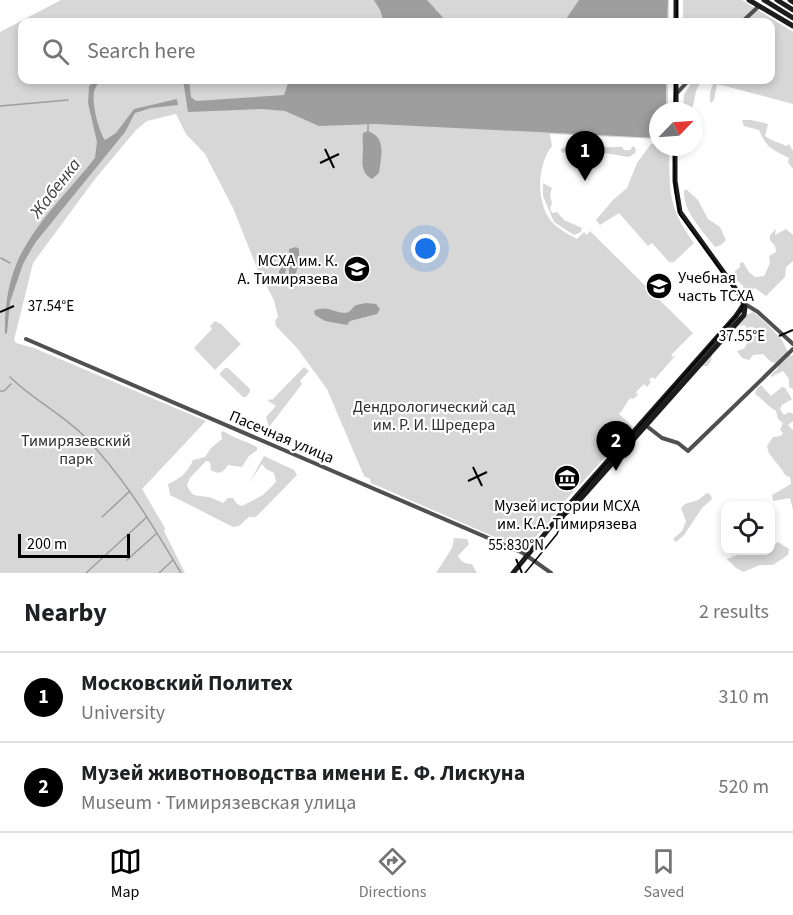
<!DOCTYPE html>
<html lang="en">
<head>
<meta charset="utf-8">
<style>
	body { margin:0; font-family:"Source Sans 3",sans-serif; background:#f2f2f2; color:#202124 }
	.controls { position:absolute; right:18px; bottom:18px; display:grid; overflow:hidden; border-radius:12px; box-shadow:0 3px 9px #0003 }
	.controls button { width:54px; height:54px; display:grid; place-items:center; padding:0; border:0; border-bottom:2px solid #e0e0e0; background:#fff; color:#202124; font:30px sans-serif }
	.compass { position:absolute; left:649px; top:102px; width:54px; height:54px; border-radius:50%; background:#fff; box-shadow:0 3px 9px #0003; rotate:65deg }
	.scale { position:absolute; left:18px; bottom:15px; width:112px; box-sizing:border-box; padding-left:6px; border:3px solid #000; border-top:0; font-size:16px; line-height:21px; white-space:nowrap; color:#000; -webkit-text-stroke:4px #fff; paint-order:stroke }
	.you { position:absolute; left:426px; top:249px; width:21px; height:21px; margin:-15px; border:4px solid #fff; border-radius:50%; background:#1a73e8; box-shadow:0 0 0 9px #1a73e833 }
	.badge { display:grid; place-items:center; width:39px; height:39px; border-radius:50%; background:#000; color:#fff; font-size:20px; font-weight:700 }
	.pin { position:absolute; translate:-50% -50px; filter:drop-shadow(0 2px 3px #0008) }
	.pin::after { content:''; position:absolute; top:32px; width:21px; height:18px; background:inherit; clip-path:polygon(0 0,100% 0,50% 100%) }
	.list { margin:0; padding:0; list-style:none }
	h2 { display:flex; justify-content:space-between; align-items:center; height:78px; margin:0; padding:0 24px; font-size:26px }
	h2 small { font-size:20px; font-weight:400; color:#757577 }
	.list li { display:grid; grid-template-columns:39px 1fr auto; gap:18px; align-items:center; box-sizing:border-box; height:90px; padding:0 24px; border-top:2px solid #e0e0e0 }
	.list b { display:block; font-size:22px; white-space:nowrap }
	.list p { margin:0; font-size:20px; white-space:nowrap; color:#757577 }
	.list em { font-size:20px; font-style:normal; color:#757577 }
	.icon { flex:none; width:33px; height:33px; fill:none; stroke:currentColor; stroke-width:2; stroke-linecap:round; stroke-linejoin:round }
	.map { position:relative; flex:none; width:793px; height:573px; overflow:hidden }
	.search { position:absolute; background:#fff; box-shadow:0 3px 9px #0003; left:18px; right:18px; top:18px; height:66px; display:flex; align-items:center; gap:15px; box-sizing:border-box; padding:0 21px; border-radius:12px; color:#757577; font-size:22px }
	.sheet { height:258px; background:#fff }
	nav { display:flex; justify-content:space-around; align-items:center; box-sizing:border-box; height:84px; border-top:2px solid #e0e0e0; background:#fff; font-size:16px; color:#757577 }
	nav a { display:grid; justify-items:center; gap:3px }
	nav .on { color:#000 }
	.map>svg:first-child { display:block }
	.green { fill:#d7d7d7 }
	.water { fill:#9e9e9e }
	.lines { fill:none; stroke-linecap:round; stroke-linejoin:round }
	.stream { stroke:#9e9e9e; stroke-width:1.5 }
	.minor { stroke:#505050; stroke-width:4 }
	.secondary { stroke:#1d1d1d; stroke-width:5 }
	.tram { stroke:#000; stroke-width:1.5 }
	.ticks { fill:none; stroke:#000; stroke-width:2 }
	.labels { text-anchor:middle; stroke-width:4.5; stroke-linejoin:round; paint-order:stroke }
	.poi-label { font-size:16px; fill:#000; stroke:#fff; text-anchor:end }
	.park-label { font-size:16px; fill:#2e2e2e; stroke:#fff }
	.street-label { font-size:16px; fill:#000; stroke:#fff }
	.water-label { font-size:18px; font-style:italic; fill:#3f3f3f; stroke:#fff }
	.ticks-label { font-size:15px; text-anchor:middle; fill:#000; stroke:#fff; stroke-width:4.5; stroke-linejoin:round; paint-order:stroke }
</style>
</head>
<body>
<div class="map">
<svg width="793" height="573" viewBox="0 0 793 573">
	<rect width="100%" height="100%" fill="#fff"/>
	<path class="green" d="M61,0H669V22H22V80H668V111H658V139L550,134L552,146C536,166 535,208 556,226C562,231 570,235 577,239L584,232L587,235L590,231L693,333L671,355L673,357L676,355L655,379L652,377L649,380L651,382L647,387L644,384L636,392L638,395L633,399L631,398C626,402 625,408 619,414L633,427L563,503L560,501L558,504L560,506L559,510L526,548H520L371,483L370,479L364,476L327,389L297,348L276,326L275,321L278,317L274,300L257,268L233,208L205,154L186,134L176,114L147,121L136,130L95,179L33,263L14,340L16,343L34,348L206,421L142,489L165,528L164,531L185,573H0V32Z
		M683,0H742L793,32V104L717,84L714,100L711,103C708,99 711,86 714,83L701,81L696,91L693,106L687,111L683,110L684,95L693,80H770V22H683Z
		M742,120H751L768,124L765,136C770,140 780,143 786,146L789,144L793,151V169L788,162L789,158C771,149 767,148 759,130L744,126Z
		M585,140L603,142L599,145C605,149 615,146 622,147L624,150H630L633,146L636,149L635,153L629,157L604,153L576,156L567,152L563,153L560,150L565,147H579L576,144Z
		M658,143V147H669C670,191 667,206 694,243L673,263L672,261L670,263L652,243L648,246L619,213L600,225L596,220L613,200L627,188L637,163L651,144Z
		M543,183L552,188L550,195L552,203L550,208L552,213L557,212L564,220L582,228L581,232L574,235L554,222L543,196Z
		M686,189L698,200L708,219L720,227L726,240L721,245L715,247C703,231 683,212 684,191Z
		M776,229L775,235L786,229L793,235V261L786,267L785,277L766,296L755,288L748,292L744,291L743,286L735,278V271L740,267V263L743,262L749,272L755,277L764,276L770,263L769,256L776,252L775,246L770,240V235Z
		M753,312C763,319 773,330 781,339C785,344 786,351 791,356L793,355V389L789,387V379L783,371L771,377L770,376L778,368L777,363L771,362L763,354L753,355L749,360L742,358L737,351L745,348L750,336L758,335V332L753,327L746,328L745,325L738,326L712,355L711,361L707,366H701L744,316Z
		M215,321L221,324L241,344L215,370L194,348L212,329L210,326Z
		M304,367L309,371L300,381L302,384L269,427L266,417L276,406L268,401L270,399L272,400Z
		M225,368H228L250,389V392L246,397H243L220,375V373Z
		M761,385L771,396L782,387L785,388L792,399L782,405L780,409L784,415L789,412L793,414V421L788,425L793,430V510L790,498L773,501L772,495L791,484L790,477L785,475C780,464 768,457 767,446L773,437L781,436L783,433L780,430L783,423L778,419L776,411C768,407 763,399 755,394L757,388Z
		M223,431C234,438 246,441 257,447V450L249,456L242,467L228,465C223,473 219,475 211,470L210,462L206,461L190,478L187,485C192,498 197,495 208,497C213,498 218,501 223,503L228,498H233L237,504L242,506L263,495L276,482L274,473L266,469L262,464L249,483L264,456L294,470L297,475L256,517H249L239,526L233,527L170,495L168,484C179,480 189,471 193,460L205,457L211,448L222,439L221,433Z
		M707,493L710,494L712,499L702,508L684,535L676,542L673,539L682,531L686,521L681,508L685,504L698,500Z
		M454,538L467,539L469,544L458,556C462,563 465,564 472,564L477,573H436L452,548Z
		M778,542L789,549L788,555L773,565H760L743,572L736,568L727,559L742,553L770,550L771,544L773,546Z"/>
	<path class="water" d="M374,0H427L447,22H384L380,10Z
		M579,0H668L667,22H564Z
		M97,80H109C104,81 98,82 96,87C89,97 99,132 105,140L116,133L134,109L177,99L178,105L151,108L135,113L125,132L35,243L23,264L10,302L7,333L5,334C4,304 10,270 26,245C44,214 73,186 95,158L97,142L88,103L89,86Z
		M183,80H189L191,97L196,101L284,95L289,80H666V111H658V138L376,124L319,126L285,111L262,109L188,112Z
		M368,131C387,138 381,156 379,173L372,179C359,172 363,160 363,148C363,143 362,139 363,133Z
		M296,247L299,249V262L295,276L291,279L289,276V268L286,269L284,276L279,275V271L289,256V249Z
		M366,303L376,304L380,309L377,314L350,321L347,325L325,321L315,315L314,311C325,305 333,312 344,313C351,313 351,308 356,305C357,305 365,303 366,303Z"/>
	<g class="lines">
		<path class="stream" d="M0,106L68,100
			M368,131V125
			M1,258L10,263
			M10,377C31,398 59,412 82,434C123,475 152,524 181,573
			M0,391H4L11,384
			M102,517L130,491
			M127,560L157,533
			M86,573L147,517
			M159,573L173,560"/>
		<path class="minor" d="M742,22L759,6
			M677,93L689,80
			M745,304L758,312L793,344
			M26,339L523,553L551,573
			M644,424L662,438L678,443L688,451L793,349"/>
		<path class="secondary" d="M749,0L793,26
			M764,0L793,18
			M777,0L793,10
			M790,0L793,2
			M676,22V0
			M676,111V80
			M558,517L736,316L744,304
			M552,525L576,504L744,315L745,307L740,295L680,212L675,181V147
			M513,573L552,525"/>
		<path class="tram" d="M677,22V0
			M674,111L675,80
			M525,573L557,534L566,512L574,500L742,309L743,303L740,296L680,215L675,191L674,147"/>
	</g>
	<path class="ticks" d="M325,149L334,168M320,163L339,154M0,312L14,306M779,336L793,330M473,467L482,486M468,481L487,472M516,559L522,573"/>
	<defs>
		<symbol id="university-disc" viewBox="-11 -11 22 22"><circle r="9.5" fill="#000" stroke="#fff"/><path d="M0-5L7-2L0 1L-7-2ZM-4 1L0 2.5L4 1V4Q0 6-4 4Z" fill="#fff"/></symbol>
		<symbol id="museum-disc" viewBox="-11 -11 22 22"><circle r="9.5" fill="#000" stroke="#fff"/><path d="M0-6L6-3V-2H-6V-3ZM-5-1h2V3h-2ZM-1-1h2V3h-2ZM3-1h2V3H3ZM-6 4H6V6H-6Z" fill="#fff"/></symbol>
	</defs>
	<g fill-rule="evenodd">
		<use href="#university-disc" x="342" y="254" width="30" height="30"/>
		<use href="#university-disc" x="644" y="271" width="30" height="30"/>
		<use href="#museum-disc" x="552" y="463" width="30" height="30"/>
	</g>
	<g class="labels">
		<g class="poi-label">
			<text x="338" y="266">МСХА им. К.<tspan x="338" dy="18">А. Тимирязева</tspan></text>
			<text x="678" y="283" text-anchor="start">Учебная<tspan x="678" dy="18">часть ТСХА</tspan></text>
			<text x="567" y="511" text-anchor="middle">Музей истории МСХА<tspan x="567" dy="18">им. К.А. Тимирязева</tspan></text>
		</g>
		<g class="park-label">
			<text x="434" y="412">Дендрологический сад<tspan x="434" dy="18">им. Р. И. Шредера</tspan></text>
			<text x="76" y="446">Тимирязевский<tspan x="76" dy="18">парк</tspan></text>
		</g>
		<g class="street-label">
			<text transform="translate(282 436) rotate(23)" y="6">Пасечная улица</text>
		</g>
		<g class="water-label">
			<text transform="translate(55 188) rotate(-52)" y="6">Жабенка</text>
		</g>
	</g>
	<g class="ticks-label">
		<text x="51" y="311">37.54°E</text>
		<text x="742" y="341">37.55°E</text>
		<text x="516" y="550">55.830°N</text>
	</g>
</svg>
<div class="controls">
<button><svg class="icon" aria-label="locate" viewBox="0 0 24 24"><circle cx="12" cy="12" r="6"/><path d="M12 2v4M12 18v4M2 12h4M18 12h4"/></svg></button>
</div>
<svg class="compass" viewBox="-18 -18 36 36"><path d="M0-13l5 13h-10z" fill="#e53935"/><path d="M0 13l5-13h-10z" fill="#757577"/></svg>
<div class="scale">200 m</div>
<div class="you"></div>
<div class="pin badge" style="left:585px;top:181px">1</div>
<div class="pin badge" style="left:616px;top:471px">2</div>
<div class="search"><svg class="icon" aria-label="search" viewBox="0 0 24 24"><circle cx="10" cy="10" r="6"/><path d="M15 15l6 6"/></svg>Search here</div>
</div>
<section class="sheet">
<h2>Nearby<small>2 results</small></h2>
<ul class="list">
<li><span class="badge">1</span><div><b>Московский Политех</b><p>University</p></div><em>310 m</em></li>
<li><span class="badge">2</span><div><b>Музей животноводства имени Е. Ф. Лискуна</b><p>Museum · Тимирязевская улица</p></div><em>520 m</em></li>
</ul>
</section>
<nav>
<a class="on"><svg class="icon" aria-label="map" viewBox="0 0 24 24"><path d="M3 6l6-2 6 2 6-2v14l-6 2-6-2-6 2zM9 4v14M15 6v14"/></svg>Map</a>
<a><svg class="icon" aria-label="directions" viewBox="0 0 24 24"><path d="M12 3l9 9-9 9-9-9zM9 14v-3h6M13 9l2 2-2 2"/></svg>Directions</a>
<a><svg class="icon" aria-label="saved" viewBox="0 0 24 24"><path d="M7 4h10v16l-5-4-5 4z"/></svg>Saved</a>
</nav>
</body>
</html>
